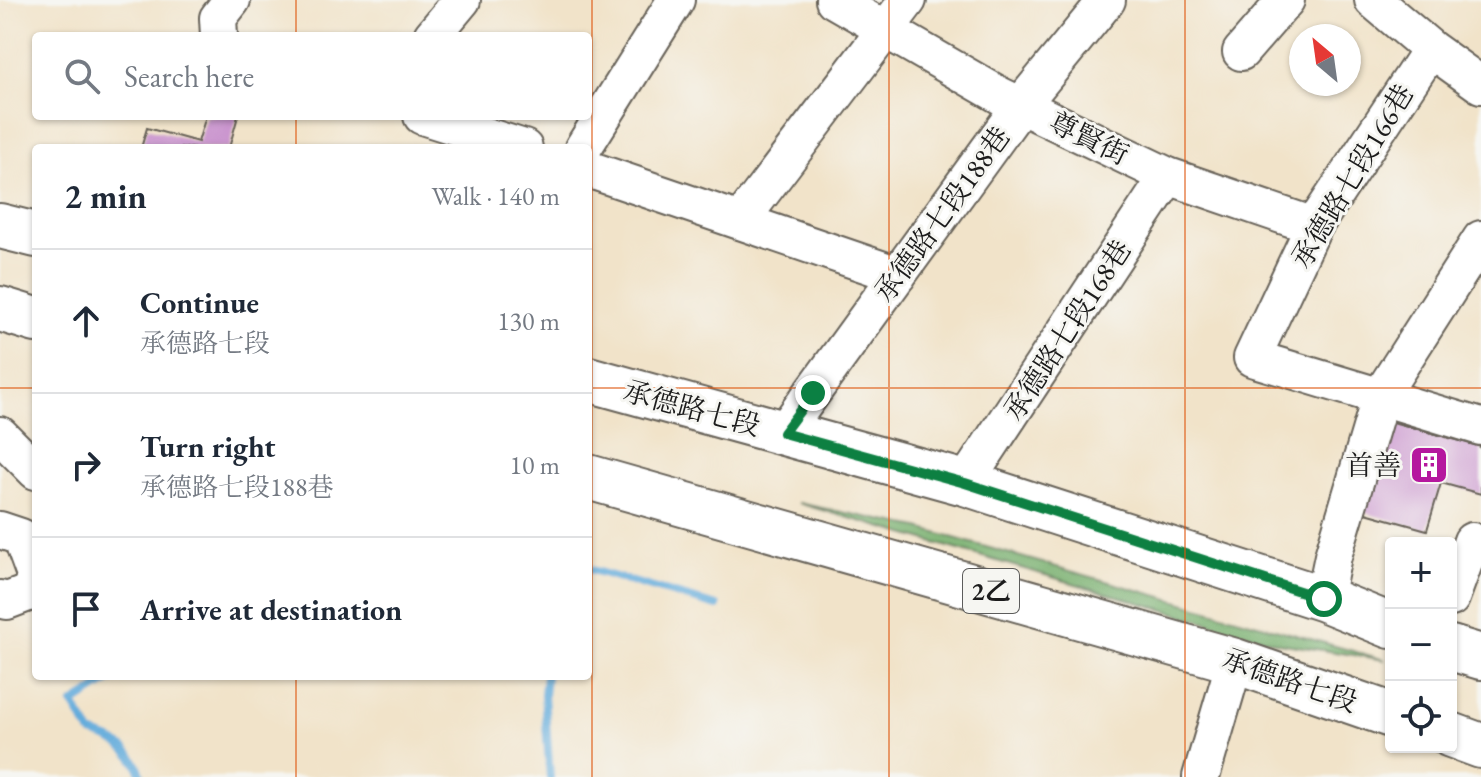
<!DOCTYPE html>
<html lang="en">
<head>
<meta charset="utf-8">
<style>
	body { margin:0; font-family:"EB Garamond","Noto Serif TC",serif; background:#f2f2f3; color:#1f2937 }
	.controls { position:absolute; right:24px; bottom:24px; display:grid; overflow:hidden; border-radius:8px; box-shadow:0 2px 6px #0004 }
	.controls button { width:72px; height:72px; display:grid; place-items:center; padding:0; border:0; border-bottom:2px solid #e0e1e3; background:#fff; color:#1f2937; font:40px sans-serif }
	.compass { position:absolute; left:1289px; top:24px; width:72px; height:72px; border-radius:50%; background:#fff; box-shadow:0 2px 6px #0004; rotate:331deg }
	.stop { position:absolute; width:24px; height:24px; margin:-18px; border:6px solid #0b8043; border-radius:50%; background:#fff }
	.stop.end { background:#0b8043; border-color:#fff; box-shadow:0 2px 8px #0008 }
	.list { margin:0; padding:0; list-style:none }
	h2 { display:flex; justify-content:space-between; align-items:center; height:104px; margin:0; padding:0 32px; font-size:34px }
	h2 small { font-size:26px; font-weight:400; color:#747a83 }
	.list li { display:grid; grid-template-columns:52px 1fr auto; gap:24px; align-items:center; box-sizing:border-box; height:144px; padding:0 32px; border-top:2px solid #e0e1e3 }
	.list b { display:block; font-size:30px; white-space:nowrap }
	.list p { margin:0; font-size:26px; white-space:nowrap; color:#747a83 }
	.list em { font-size:26px; font-style:normal; color:#747a83 }
	.icon { flex:none; width:44px; height:44px; fill:none; stroke:currentColor; stroke-width:2; stroke-linecap:round; stroke-linejoin:round }
	.map { position:relative; flex:none; width:1481px; height:777px; overflow:hidden }
	.search { position:absolute; background:#fff; box-shadow:0 2px 6px #0004; left:32px; top:32px; width:560px; height:88px; display:flex; align-items:center; gap:20px; box-sizing:border-box; padding:0 28px; border-radius:8px; color:#747a83; font-size:30px }
	.panel { position:absolute; background:#fff; box-shadow:0 2px 6px #0004; left:32px; top:144px; width:560px; height:536px; border-radius:8px }
	.map>svg:first-child { display:block }
	.forest { fill:#76ae6c; stroke:#496544; stroke-width:2 }
	.lines { fill:none; stroke-linecap:round; stroke-linejoin:round }
	.stream { stroke:#63acdb; stroke-width:8 }
	.building { fill:#cb96cf }
	.minor-casing { stroke:#676259; stroke-width:40 }
	.major-casing { stroke:#676259; stroke-width:48 }
	.minor { stroke:#fff; stroke-width:36 }
	.major { stroke:#fff; stroke-width:44 }
	.route { stroke:#0b8043; stroke-width:10 }
	.grid { fill:none; stroke:#de560d; stroke-width:2; stroke-opacity:0.55 }
	.labels { text-anchor:middle; stroke-width:6; stroke-linejoin:round; paint-order:stroke }
	.shield { fill:#f6f6f2; stroke:#5d5d5c; stroke-width:2 }
	.shield-label { font-size:26px; font-weight:bold; fill:#1c1c1c }
	.street-label { font-size:28px; fill:#1c1c1c; stroke:#f6f6f2 }
	.poi-label { font-size:28px; fill:#1c1c1c; stroke:#f6f6f2; text-anchor:end }
</style>
</head>
<body>
<div class="map">
<svg width="1481" height="777" viewBox="0 0 1481 777">
	<rect width="100%" height="100%" fill="#f6f6f2"/>
	<filter id="ink" filterUnits="userSpaceOnUse"><feTurbulence type="fractalNoise" baseFrequency=".0125" numOctaves="2"/><feDisplacementMap in="SourceGraphic" scale="16" xChannelSelector="R" yChannelSelector="G"/><feConvolveMatrix kernelMatrix="1 2 1 2 8 2 1 2 1" color-interpolation-filters="sRGB"/></filter>
	<filter id="wash" filterUnits="userSpaceOnUse"><feTurbulence type="fractalNoise" baseFrequency=".006" numOctaves="4" result="noise"/><feDisplacementMap in="SourceGraphic" scale="32" xChannelSelector="R" yChannelSelector="G"/><feGaussianBlur stdDeviation="1.8" result="paint"/><feColorMatrix in="noise" values="0 0 0 0 0 0 0 0 0 0 0 0 0 0 0 0 0 1.4 0 .05"/><feComposite in="paint" operator="in"/></filter>
	<g filter="url(#wash)">
		<rect width="100%" height="100%" fill="#f1e3c9"/>
		<path class="forest" d="M798,503L919,528L1385,660L1278,643Z"/>
		<g class="lines">
			<path class="stream" d="M588,569L717,606
				M117,676L73,704L91,733C116,740 134,750 142,777
				M546,676L544,695L550,777"/>
		</g>
		<g id="blocks">
			<path class="building" d="M206,116H238L229,148H141L147,128L198,142Z
				M1389,421L1481,447V494L1441,483L1427,530L1362,512Z"/>
		</g>
	</g>
	<g filter="url(#ink)">
		<use href="#blocks" fill-opacity="0" stroke="#676259" stroke-width="2"/>
		<g class="lines">
			<defs>
				<path id="minor" d="M834,0L1001,96L1168,176L1314,226
					M1373,0L1431,49L1481,85
					M219,36L218,18L232,0
					M432,36L462,0
					M1431,49L1314,226L1252,358L1481,427
					M1241,52L1286,0
					M422,116L524,148
					M583,148L676,0
					M588,169L898,275
					M740,221L908,0
					M783,433L1021,105L1107,0
					M0,435L36,471
					M965,483L1168,176
					M0,530L21,537L36,578L28,593L7,601L0,599
					M1451,598L1472,541
					M1324,599L1333,556L1381,395L1481,239
					M1201,777L1235,661"/>
				<path id="major" d="M0,226L36,235
					M0,309L36,320
					M588,379L965,483L1324,599L1391,626
					M588,477L1235,661L1391,715
					M1451,648L1481,657
					M1451,735L1481,746"/>
			</defs>
			<use href="#minor" class="minor-casing"/>
			<use href="#major" class="major-casing"/>
			<use href="#minor" class="minor"/>
			<use href="#major" class="major"/>
		</g>
	</g>
	<g class="lines" filter="url(#ink)">
		<path class="route" d="M813,393L783,433L965,483L1324,599"/>
	</g>
	<path class="grid" d="M296,0V36M592,0V777M889,0V777M1185,0V777M296,116V148M0,388H36M588,388H1481M296,676V777"/>
	<defs>
		<symbol id="building-square" viewBox="-11 -11 22 22"><rect x="-9" y="-9" width="18" height="18" rx="4" fill="#b5179e" stroke="#f6f6f2"/><path d="M-4-6H4V6H1V3H-1V6H-4ZM-2.5-4.3h1.7v1.8h-1.7ZM.8-4.3h1.7v1.8H.8ZM-2.5-1h1.7V.8h-1.7ZM.8-1h1.7V.8H.8Z" fill="#fff"/></symbol>
	</defs>
	<g fill-rule="evenodd">
		<use href="#building-square" x="1407" y="443" width="44" height="44"/>
	</g>
	<g class="labels">
		<rect class="shield" x="963" y="569" width="56" height="44" rx="6"/>
		<g class="shield-label">
			<text x="991" y="600">2乙</text>
		</g>
		<g class="street-label">
			<text transform="translate(1089 138) rotate(26)" y="10">尊賢街</text>
			<text transform="translate(1352 176) rotate(-59)" y="10">承德路七段166巷</text>
			<text transform="translate(942 214) rotate(-54)" y="10">承德路七段188巷</text>
			<text transform="translate(1067 330) rotate(-57)" y="10">承德路七段168巷</text>
			<text transform="translate(692 408) rotate(15)" y="10">承德路七段</text>
			<text transform="translate(1290 680) rotate(19)" y="10">承德路七段</text>
		</g>
		<g class="poi-label">
			<text x="1401" y="475">首善</text>
		</g>
	</g>
</svg>
<div class="controls">
<button>+</button>
<button>−</button>
<button><svg class="icon" aria-label="locate" viewBox="0 0 24 24"><circle cx="12" cy="12" r="6"/><path d="M12 2v4M12 18v4M2 12h4M18 12h4"/></svg></button>
</div>
<svg class="compass" viewBox="-18 -18 36 36"><path d="M0-13l5 13h-10z" fill="#e53935"/><path d="M0 13l5-13h-10z" fill="#747a83"/></svg>
<div class="stop" style="left:1324px;top:599px"></div>
<div class="stop end" style="left:813px;top:393px"></div>
<div class="search"><svg class="icon" aria-label="search" viewBox="0 0 24 24"><circle cx="10" cy="10" r="6"/><path d="M15 15l6 6"/></svg>Search here</div>
<section class="panel">
<h2>2 min<small>Walk · 140 m</small></h2>
<ul class="list">
<li><svg class="icon" aria-label="ahead" viewBox="0 0 24 24"><path d="M12 20V5M6 11l6-6 6 6"/></svg><div><b>Continue</b><p>承德路七段</p></div><em>130 m</em></li>
<li><svg class="icon" aria-label="right" viewBox="0 0 24 24"><path d="M7 20v-9h11M14 6l5 5-5 5"/></svg><div><b>Turn right</b><p>承德路七段188巷</p></div><em>10 m</em></li>
<li><svg class="icon" aria-label="arrive" viewBox="0 0 24 24"><path d="M6 21V4h12l-3 4 3 4H6"/></svg><div><b>Arrive at destination</b></div></li>
</ul>
</section>
</div>
</body>
</html>
